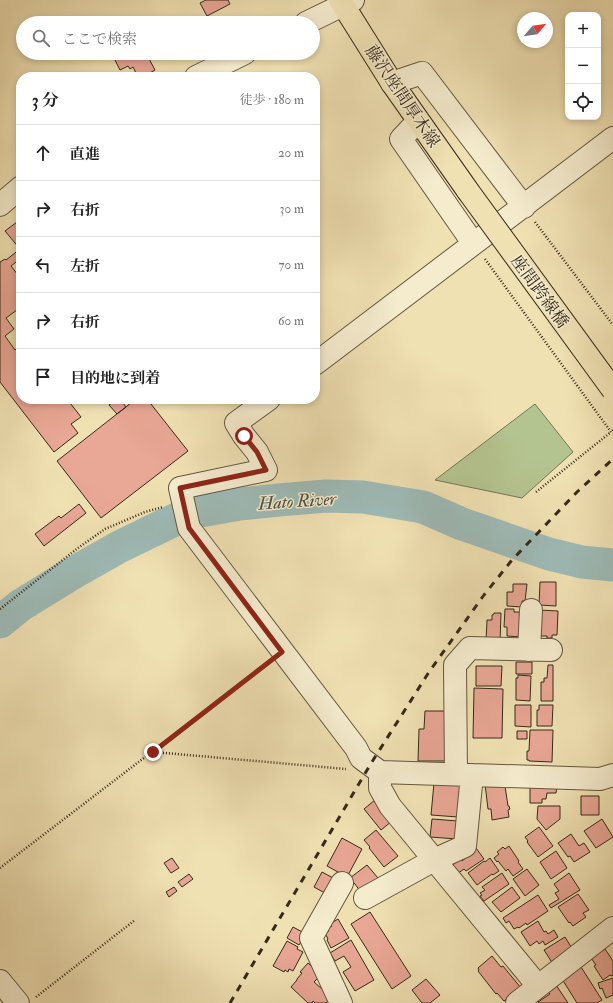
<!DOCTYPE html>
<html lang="ja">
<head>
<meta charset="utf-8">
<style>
	body { margin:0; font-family:"IM FELL Double Pica","Noto Serif JP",serif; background:#f2f2f2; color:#222 }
	.controls { position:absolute; right:12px; top:12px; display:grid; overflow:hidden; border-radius:8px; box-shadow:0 2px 6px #0003 }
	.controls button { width:36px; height:36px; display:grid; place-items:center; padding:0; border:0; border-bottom:1px solid #e0e0e0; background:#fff; color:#222; font:20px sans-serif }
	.compass { position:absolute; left:517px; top:12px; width:36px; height:36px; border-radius:50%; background:#fff; box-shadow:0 2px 6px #0003; rotate:61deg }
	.stop { position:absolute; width:12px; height:12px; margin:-9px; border:3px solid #8f2418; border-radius:50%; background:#fff }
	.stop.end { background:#8f2418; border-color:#fff; box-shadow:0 1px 4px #0008 }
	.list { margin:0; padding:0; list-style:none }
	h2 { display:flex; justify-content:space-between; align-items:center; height:52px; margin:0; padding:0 16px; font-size:17px }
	h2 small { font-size:13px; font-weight:400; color:#767676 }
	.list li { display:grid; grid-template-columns:26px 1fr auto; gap:12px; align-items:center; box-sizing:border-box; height:56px; padding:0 16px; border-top:1px solid #e0e0e0 }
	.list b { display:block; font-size:15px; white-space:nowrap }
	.list em { font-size:13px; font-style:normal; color:#767676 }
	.icon { flex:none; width:22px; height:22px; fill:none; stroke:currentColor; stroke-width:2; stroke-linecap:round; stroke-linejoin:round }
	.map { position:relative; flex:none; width:613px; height:1003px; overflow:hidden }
	.search { position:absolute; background:#fff; box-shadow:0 2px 6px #0003; left:16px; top:16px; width:304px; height:44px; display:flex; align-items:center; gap:10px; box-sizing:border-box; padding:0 14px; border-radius:22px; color:#767676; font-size:15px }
	.panel { position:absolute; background:#fff; box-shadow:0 2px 6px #0003; left:16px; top:72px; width:304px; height:332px; border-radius:16px }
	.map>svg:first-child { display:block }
	.green { fill:#b4c490; stroke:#747656 }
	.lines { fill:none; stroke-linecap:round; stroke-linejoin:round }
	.river { stroke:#9ebbb7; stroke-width:33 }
	.building { fill:#e9a795; stroke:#35291b }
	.minor-casing { stroke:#645741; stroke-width:24 }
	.major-casing { stroke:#35291b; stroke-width:24 }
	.path { stroke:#35291b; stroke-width:2.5; stroke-dasharray:1 2; stroke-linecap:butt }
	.minor { stroke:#f5ecce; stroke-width:22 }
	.major { stroke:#f0e1b3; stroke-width:22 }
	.rail { stroke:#35291b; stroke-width:3; stroke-dasharray:7 7; stroke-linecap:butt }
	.major-bridge-casing { stroke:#35291b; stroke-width:24; stroke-linecap:butt }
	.major-bridge { stroke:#f0e1b3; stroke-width:22 }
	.route { stroke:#8f2418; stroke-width:5 }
	.labels { text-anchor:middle; stroke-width:3; stroke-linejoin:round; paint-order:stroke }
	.street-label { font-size:17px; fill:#35291b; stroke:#f5ecce }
	.water-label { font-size:18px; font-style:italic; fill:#4f4e42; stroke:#f5ecce }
</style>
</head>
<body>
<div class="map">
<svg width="613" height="1003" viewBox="0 0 613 1003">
	<rect width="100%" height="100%" fill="#f0e1b3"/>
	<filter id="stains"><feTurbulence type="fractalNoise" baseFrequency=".005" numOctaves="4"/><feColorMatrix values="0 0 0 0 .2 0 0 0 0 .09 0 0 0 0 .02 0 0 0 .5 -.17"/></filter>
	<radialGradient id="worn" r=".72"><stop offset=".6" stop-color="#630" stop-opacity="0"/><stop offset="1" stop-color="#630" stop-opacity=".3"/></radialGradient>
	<path class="green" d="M535,404L573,452L522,498L435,480Z"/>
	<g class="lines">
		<path class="river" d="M0,622L21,605L73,573L119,547L189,513L240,504L279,500L326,496L363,497L423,507L462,524L549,554L582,562L613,565"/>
	</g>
	<path class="building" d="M206,0H228L230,4L207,16L200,3Z
		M113,53H146L155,70L143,77H138L133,67L130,69L128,66L120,70L112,54Z
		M21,219V258L11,266L21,279V307L6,318L14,329L5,336L15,350L20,346L21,347V399H67L81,417L71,424L78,433L54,452L0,382V262L5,259L6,260L20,249L5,231Z
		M109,399H120L126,407L117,414L109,405L112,403Z
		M136,399H147L188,451L101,518L57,461Z
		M79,504L86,513L44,546L35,534L59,516L61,518Z
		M540,582H556V606L539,605Z
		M513,584H527L525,601H522V607L507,606V592H513Z
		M505,609H514V612H523L522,637L507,636V627H504Z
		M539,610L558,611L557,635H552V638H547V636H540Z
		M494,613H501L500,642L486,641L487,620H492V615L494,614Z
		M516,662H532V674H516Z
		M548,665H553V701H541V682H544V678H547Z
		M476,666H502L501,686H476Z
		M518,675L531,676L530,701L516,700V678H518Z
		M474,688L503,689L502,738H473Z
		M515,705H531V727L515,726Z
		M539,705H553L552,726H537V710H539Z
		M425,711H446L445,761H418L419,729H424Z
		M530,730H553L552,762L529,761V760H527V751H529Z
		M517,731H527V739H517Z
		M434,783L461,785L458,817L431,815Z
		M485,784L505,786L508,806H509L510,809L508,810L509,817L492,820L491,809H488Z
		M530,785L557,786L556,793H547L546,799H542V803H530Z
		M581,796H599V815H581Z
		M375,800L392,821L381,830L364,809Z
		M538,806H560V819L546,830L537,819Z
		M432,819L458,821L457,839L430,837Z
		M602,819L613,837L596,848L584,831Z
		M539,827L553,846L538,857L527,842L528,841L525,837Z
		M376,830L398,856L384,867L369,848L370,847L364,840Z
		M571,834L579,846L584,843L590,852L574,862L570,856L568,857L558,843Z
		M342,838L362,849L347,877L327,866Z
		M509,846L519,861L518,862L523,869L513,876L508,869L506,871L498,861L497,862L494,858L499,854L497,852L503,847L505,849Z
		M476,848L484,859L466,871L464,869L457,874L451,866L461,859L462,861L468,856L467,855Z
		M556,851L567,868L551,879L540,862Z
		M172,858L179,868L171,873L164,863Z
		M490,858L499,871L493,875L492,874L477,885L468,873L484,861L485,862Z
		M367,865L378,878L362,893L350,878Z
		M527,869L539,885L525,896L513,879Z
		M322,872L335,879L330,889L323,892L314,887Z
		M502,873L509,884L484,901L480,896L482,895L480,893L485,890L482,887Z
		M569,873L580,890L551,908L549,905L559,899L555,893L559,891L554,884Z
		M189,874L193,879L182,887L178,882Z
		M174,887L177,891L169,897L166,892Z
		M512,887L520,898L501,912L492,902Z
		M578,894L589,910L583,913L586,917L573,926L570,922L569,923L558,907Z
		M538,895L548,911L527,925L526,923L519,928L518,927L514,929L509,921L506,923L503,918Z
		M370,912L411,976L392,989L351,924Z
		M338,919L349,938L331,948L327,940L328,939L325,933L329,931L327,929L332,926L330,924Z
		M538,921L544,932L546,931L548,934L554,930L558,937L545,945L543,941L539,944L537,941L530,946L521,932Z
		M293,927L306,934L299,945L287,938Z
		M565,937L573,950L553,964L544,950Z
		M351,940L374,980L355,991L343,972L351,967L344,956L335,961L330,953Z
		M287,941L298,947L297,949L303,952L293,971L289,969L288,972L285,970L284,972L273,966Z
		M605,949L613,961V975L612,976L610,975L603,980L594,966L596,965L591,958Z
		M492,956L501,967L503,966L521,988L504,1001L497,993L496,994L478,971L479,970L478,968Z
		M308,963L321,975L314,982L331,997L326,1003H315L313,1001L312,1003H308L291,987L297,980V979L302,973L300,972Z
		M581,967L602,1000L597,1003H577L562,979Z
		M613,978V995L606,998L602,988L600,989L598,983Z
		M426,979L440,995L430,1003H422L412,990Z
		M556,985L568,1003H539L538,1002L550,994L547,991Z"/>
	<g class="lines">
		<defs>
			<path id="minor" d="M306,23L353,0
				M196,77L245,53
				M392,83L422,73L524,207
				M418,121L401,139L473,243
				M0,205L21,187
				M315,364L613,138
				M269,399L236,423L244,436L257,452L266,470L180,488L189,528L356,748L361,758L380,772V788L390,806L538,986
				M529,650L531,610
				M380,772L600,779L613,775
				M456,774L455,665L470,648L551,650
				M365,898L434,860L465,846L472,775
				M0,981L18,1003
				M341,1003L311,938L342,883
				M517,1003L613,928"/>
			<path id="major" d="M340,0L392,83L468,191"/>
		</defs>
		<use href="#minor" class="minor-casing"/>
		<use href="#major" class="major-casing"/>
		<path class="path" d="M535,222L613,325
			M485,259L611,432L613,430
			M536,492L611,432
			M0,609L78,548L105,529L145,512L163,507
			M154,752L346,769
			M0,868L268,663
			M36,997L135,920"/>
		<use href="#minor" class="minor"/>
		<use href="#major" class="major"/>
		<path class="rail" d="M230,1003L370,765L429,672L484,595L512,560L577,492L613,459"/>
		<defs>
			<path id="major-bridge" d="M468,191L613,390"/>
		</defs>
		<use href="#major-bridge" class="major-bridge-casing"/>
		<use href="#major-bridge" class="major-bridge"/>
	</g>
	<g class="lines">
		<path class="route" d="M153,752L282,652L189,528L180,488L266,470L257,452L244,436"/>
	</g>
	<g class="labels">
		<g class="street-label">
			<text transform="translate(403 96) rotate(56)" y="6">藤沢座間厚木線</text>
			<text transform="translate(540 291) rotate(54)" y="6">座間跨線橋</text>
		</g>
		<g class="water-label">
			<text transform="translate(297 501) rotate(-4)" y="6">Hato River</text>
		</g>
	</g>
	<rect width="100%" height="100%" filter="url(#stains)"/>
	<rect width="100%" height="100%" fill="url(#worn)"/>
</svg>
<div class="controls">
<button>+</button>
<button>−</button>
<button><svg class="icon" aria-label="locate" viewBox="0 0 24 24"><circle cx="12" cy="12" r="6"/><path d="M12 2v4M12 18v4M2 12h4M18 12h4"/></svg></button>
</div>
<svg class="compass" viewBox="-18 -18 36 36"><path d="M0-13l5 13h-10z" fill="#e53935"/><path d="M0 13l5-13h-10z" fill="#767676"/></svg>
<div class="stop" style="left:244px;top:436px"></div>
<div class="stop end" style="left:153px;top:752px"></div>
<div class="search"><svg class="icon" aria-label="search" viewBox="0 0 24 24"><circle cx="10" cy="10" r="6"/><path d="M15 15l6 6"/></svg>ここで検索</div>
<section class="panel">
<h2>3 分<small>徒歩 · 180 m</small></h2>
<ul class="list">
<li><svg class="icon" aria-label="ahead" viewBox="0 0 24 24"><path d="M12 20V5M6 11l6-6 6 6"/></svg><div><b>直進</b></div><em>20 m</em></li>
<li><svg class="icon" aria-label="right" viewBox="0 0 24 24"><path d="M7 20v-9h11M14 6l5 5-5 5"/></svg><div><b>右折</b></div><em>30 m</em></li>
<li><svg class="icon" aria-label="left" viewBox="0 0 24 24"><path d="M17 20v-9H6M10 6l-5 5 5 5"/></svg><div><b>左折</b></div><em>70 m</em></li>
<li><svg class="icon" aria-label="right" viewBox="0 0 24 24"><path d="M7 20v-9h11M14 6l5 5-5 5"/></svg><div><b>右折</b></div><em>60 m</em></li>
<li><svg class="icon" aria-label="arrive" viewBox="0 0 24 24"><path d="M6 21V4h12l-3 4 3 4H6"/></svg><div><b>目的地に到着</b></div></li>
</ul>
</section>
</div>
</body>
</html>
